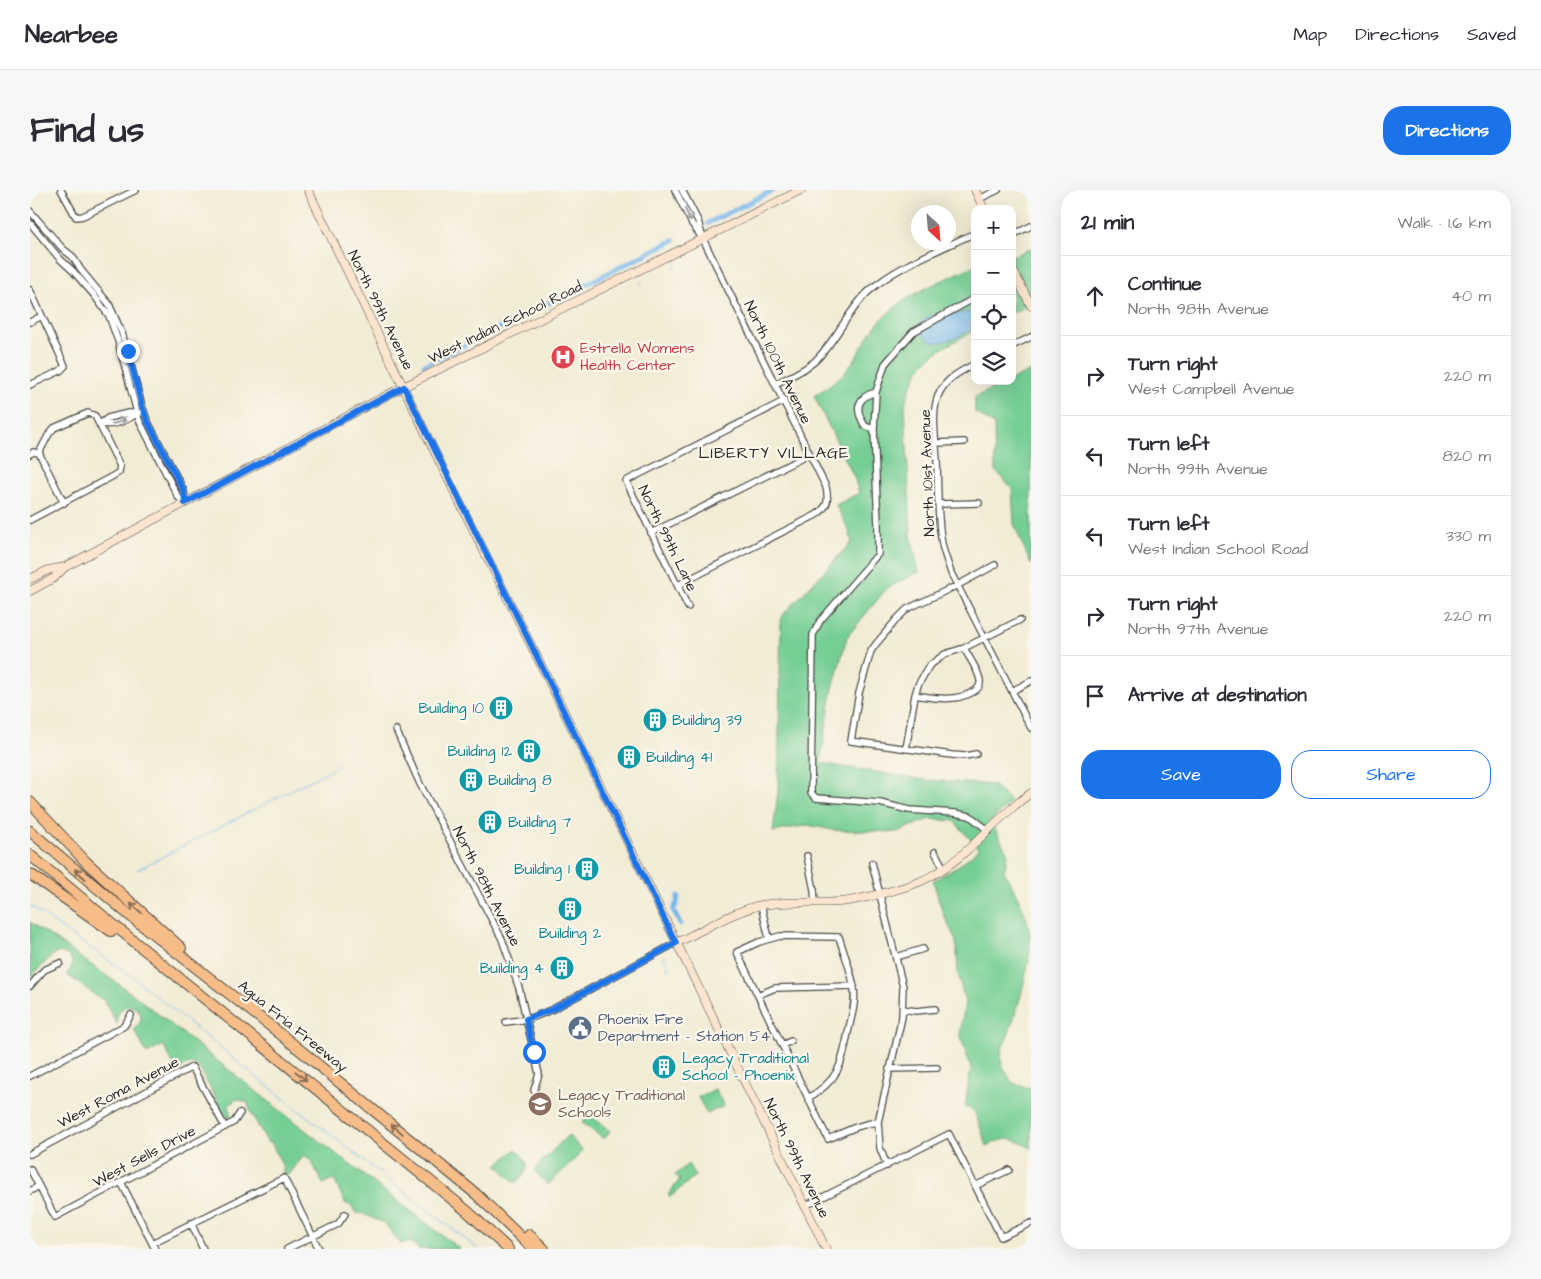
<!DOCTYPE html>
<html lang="en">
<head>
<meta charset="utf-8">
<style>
	body { margin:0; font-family:"Architects Daughter",sans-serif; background:#f7f7f7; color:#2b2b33 }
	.controls { position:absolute; right:15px; top:15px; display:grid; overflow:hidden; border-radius:10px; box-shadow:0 5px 20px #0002 }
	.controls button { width:45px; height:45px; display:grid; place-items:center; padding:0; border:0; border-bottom:1px solid #e1e1e2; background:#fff; color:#2b2b33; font:25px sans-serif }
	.compass { position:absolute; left:881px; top:15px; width:45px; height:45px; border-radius:50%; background:#fff; box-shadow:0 5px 20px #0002; rotate:154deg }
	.stop { position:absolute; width:15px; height:15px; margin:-11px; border:4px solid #1a73e8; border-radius:50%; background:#fff }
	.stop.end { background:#1a73e8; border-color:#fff; box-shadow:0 1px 5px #0008 }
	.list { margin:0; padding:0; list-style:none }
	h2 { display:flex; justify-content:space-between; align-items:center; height:65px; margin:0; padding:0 20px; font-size:21px }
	h2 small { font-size:16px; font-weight:400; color:#7c7c81 }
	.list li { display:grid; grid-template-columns:32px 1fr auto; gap:15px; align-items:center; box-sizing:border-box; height:80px; padding:0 20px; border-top:1px solid #e1e1e2 }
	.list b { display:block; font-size:19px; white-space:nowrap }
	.list p { margin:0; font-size:16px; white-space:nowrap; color:#7c7c81 }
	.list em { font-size:16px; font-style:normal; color:#7c7c81 }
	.actions { display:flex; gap:10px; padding:15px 20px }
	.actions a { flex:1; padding:11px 0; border:1px solid #1a73e8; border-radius:20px; text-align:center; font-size:18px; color:#1a73e8 }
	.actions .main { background:#1a73e8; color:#fff }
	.icon { flex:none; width:28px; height:28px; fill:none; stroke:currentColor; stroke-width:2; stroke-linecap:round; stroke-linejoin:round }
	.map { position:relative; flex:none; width:1001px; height:1059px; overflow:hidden; border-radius:20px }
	header { display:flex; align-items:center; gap:30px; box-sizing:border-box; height:70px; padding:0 25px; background:#fff; border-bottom:1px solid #e1e1e2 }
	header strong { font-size:24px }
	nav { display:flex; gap:28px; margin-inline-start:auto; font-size:18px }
	.intro { display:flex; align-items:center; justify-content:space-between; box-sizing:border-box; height:120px; padding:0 30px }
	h1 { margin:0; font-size:35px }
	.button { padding:12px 22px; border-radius:20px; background:#1a73e8; color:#fff; font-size:18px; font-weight:700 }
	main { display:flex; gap:30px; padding:0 30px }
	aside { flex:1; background:#fff; border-radius:20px; box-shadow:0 5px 20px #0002 }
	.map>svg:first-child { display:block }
	.green { fill:#74ce94; stroke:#507c60 }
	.water { fill:#78b7eb; stroke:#52718b }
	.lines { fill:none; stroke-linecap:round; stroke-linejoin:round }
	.stream { stroke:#78b7eb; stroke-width:1 }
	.canal { stroke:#78b7eb; stroke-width:5 }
	.street-casing { stroke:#494844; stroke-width:8 }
	.secondary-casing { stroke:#494844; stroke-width:9 }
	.highway-casing { stroke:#494844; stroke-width:12 }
	.street { stroke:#fff; stroke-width:5.5 }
	.secondary { stroke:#fce5cf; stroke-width:8 }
	.highway { stroke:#f7bd88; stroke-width:10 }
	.oneway { stroke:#a0a0a0 }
	.oneway2 { stroke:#876d55 }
	.route { stroke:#1a73e8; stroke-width:6 }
	.labels { text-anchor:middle; stroke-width:4.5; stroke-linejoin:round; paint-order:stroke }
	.street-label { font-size:15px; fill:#2b2b2b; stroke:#fbf7ec }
	.health-label { font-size:15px; fill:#be3a42; stroke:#fbf7ec; text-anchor:start }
	.culture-label { font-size:15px; fill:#0d838f; stroke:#fbf7ec; text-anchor:start }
	.service-label { font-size:15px; fill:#4e5e75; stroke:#fbf7ec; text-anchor:start }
	.education-label { font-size:15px; fill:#785e54; stroke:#fbf7ec; text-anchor:start }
	.neighbourhood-label { font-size:16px; letter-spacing:1px; fill:#2b2b2b; stroke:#fbf7ec }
</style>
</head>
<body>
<header>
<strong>Nearbee</strong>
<nav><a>Map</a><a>Directions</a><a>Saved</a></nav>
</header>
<div class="intro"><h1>Find us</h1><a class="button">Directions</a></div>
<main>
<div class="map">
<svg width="1001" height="1059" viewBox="0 0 1001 1059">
	<rect width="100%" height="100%" fill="#fbf7ec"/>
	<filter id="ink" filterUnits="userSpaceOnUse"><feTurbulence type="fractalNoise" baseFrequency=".02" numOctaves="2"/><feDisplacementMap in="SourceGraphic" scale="10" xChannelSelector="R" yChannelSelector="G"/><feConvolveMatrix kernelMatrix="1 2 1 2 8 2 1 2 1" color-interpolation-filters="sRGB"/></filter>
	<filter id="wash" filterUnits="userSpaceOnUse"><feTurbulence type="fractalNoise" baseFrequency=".0096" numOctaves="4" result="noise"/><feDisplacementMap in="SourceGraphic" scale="20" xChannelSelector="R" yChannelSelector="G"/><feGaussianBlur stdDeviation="1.12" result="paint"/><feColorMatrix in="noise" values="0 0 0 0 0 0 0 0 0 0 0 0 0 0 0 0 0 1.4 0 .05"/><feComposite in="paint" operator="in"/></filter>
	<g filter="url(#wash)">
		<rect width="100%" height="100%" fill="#f2ecd5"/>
		<path class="green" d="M1001,58V114L982,123V64L984,66Z
			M945,75V141C904,162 888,168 875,214L881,346L889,382L857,398L817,447L802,502L790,573L895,590L963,595L981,612L959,633L966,641L978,664L974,681C985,702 998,722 1000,747C1001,774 989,814 980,840C977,850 970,859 971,869C971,876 979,886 982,893L1001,898V958C982,948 977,946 957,956L945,923L942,919L935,917L941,878L930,844L935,812L928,783L926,751L913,723L903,691L927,677L949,659L924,631L900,629L867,642L803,640L777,635L743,642L748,601L751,427L822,352L819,341L806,315L829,303L824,287L784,206C795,198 808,190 817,180C830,164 837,144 852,129C877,103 913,91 945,75Z
			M1001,181V375L984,334L982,299L965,280L964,235L945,222V207L979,191H982V190Z
			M0,732L104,805L270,936L430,1059H388C384,1052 378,1050 371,1054L354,1033L331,1023L326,1024L322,1016L315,1013L304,989L293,994L281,970L274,965L259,985L253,984V977L241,952L238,953L222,925L217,912L206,909L199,916L201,928L196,927L168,876C159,872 155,876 147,880L133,855L117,864L104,839C127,821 86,800 87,834L74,811L36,784C42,779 45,773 39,766L31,762L24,764L0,787Z
			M685,899L694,916L677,924L668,907Z
			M559,924L580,941L574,949L552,933Z
			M538,945L553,961L518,995L504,980Z
			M486,959C500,974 502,978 485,993L467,975Z
			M658,974L665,986L640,1007L638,1005L650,989L645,985Z"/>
		<path class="water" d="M936,122H945V138C935,143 910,158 900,150C897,149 896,147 894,145C889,140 888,137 891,131C905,121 921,127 936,122Z"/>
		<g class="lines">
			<path class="stream" d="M644,78L646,73
				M610,92L612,95
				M107,680L310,575
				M0,715L38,743L99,784L225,886L448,1059
				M634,766L639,780"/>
			<path class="canal" d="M678,33L744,0
				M407,169L644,50
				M394,175L402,171
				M648,706L647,713L643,720L650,734"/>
		</g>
	</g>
	<g filter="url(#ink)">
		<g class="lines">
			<defs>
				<path id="street" d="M31,0L46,27L53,26L106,0
					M645,0L662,34L670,45
					M949,9L968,0
					M0,21L33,59L42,66L51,80L79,114L92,143L112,216L117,230L154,301L155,313
					M0,33L30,69L43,81L64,105L79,126L88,151L109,230L148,307L155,313
					M982,45L1001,36
					M0,100L35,176L30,181L0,195
					M945,108L883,142L855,174L846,202L844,239L848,335V364L790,431L783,445L781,603L786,608L850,613L879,620L925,623L940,626L959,641
					M0,132L12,126
					M982,156L1001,147
					M945,174C929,182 915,189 908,206C901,223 906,252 907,270C908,298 907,327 912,354C914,364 918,373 921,383L1001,538
					M745,194C759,187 774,181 785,171C806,151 817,122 838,102C866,76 910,60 945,43
					M70,234L78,228L98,223H110
					M70,234C84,236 96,232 107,223
					M844,239L835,236C824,219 827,207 846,202
					M906,253L934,252
					M9,263L34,313
					M0,264L3,262L9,263L19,244L24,238L58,223L65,226L90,276L89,282L83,286L0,330
					M909,314L949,313
					M621,343L780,264
					M648,395L786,325C798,317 799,311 796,297L673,49L668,31L652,0
					M658,417L596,291L754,211
					M982,501L1001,491
					M885,505C904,508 925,512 943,502C947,500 951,496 950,490C948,479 939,468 934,458
					M366,540L390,594L472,749L489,798L509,884L504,900
					M876,559L885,505L888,495L899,476L915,464L934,458L990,430
					M946,564L935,566L922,565L821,551L829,503L841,461L846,454L867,429L877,419L928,395L965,375
					M905,662L914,679
					M777,666L784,700L785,712
					M842,673L873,797L872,827L848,932L850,958L857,976
					M731,715L739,748
					M866,767L893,759
					M0,796L14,780L30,773
					M728,805L745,798L824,796
					M873,819L886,821L905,819
					M476,832L499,829L523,819L646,753
					M752,855L761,851
					M859,879L907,878
					M0,886L94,836L101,825
					M778,908C811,889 812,872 819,838C822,825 826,812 824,799C822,782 814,764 809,747L750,746L729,752L707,762C737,825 768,887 798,949C815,942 829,934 848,932
					M0,964L162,877L195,937
					M0,979L25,1027L204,932L210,923
					M91,992L125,1059
					M945,996L979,980
					M0,1001L9,996
					M775,1016L919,944L971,1047L1001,1033
					M161,1033L173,1059
					M122,1053L254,988L289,1059
					M257,1059L308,1034L315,1024"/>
				<path id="secondary" d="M278,0L415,283L519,491L796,1059
					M945,0L954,19
					M982,78L1001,116
					M0,389L18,380L35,377L365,201L771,0
					M0,401L24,388L35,377
					M646,753C672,741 705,720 732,715C758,710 783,714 808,712C819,712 831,708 842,706C858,702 874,698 889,692C938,671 960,631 1001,603"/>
				<path id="highway" d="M0,612L56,672L151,758
					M0,641L98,724L248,842L446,1004L503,1059
					M0,665L85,736L437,1021L478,1059
					M0,684L81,741
					M499,1045L514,1059"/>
			</defs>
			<use href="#street" class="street-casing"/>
			<use href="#secondary" class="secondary-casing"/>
			<use href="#highway" class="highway-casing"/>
			<use href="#street" class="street"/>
			<use href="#secondary" class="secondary"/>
			<use href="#highway" class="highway"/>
		</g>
		<defs><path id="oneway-shaft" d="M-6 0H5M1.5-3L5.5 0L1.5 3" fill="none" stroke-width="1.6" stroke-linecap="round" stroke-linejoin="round" transform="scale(1.25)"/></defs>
		<g class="oneway">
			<use href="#oneway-shaft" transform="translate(658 25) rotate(64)"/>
			<use href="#oneway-shaft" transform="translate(89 232) rotate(-17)"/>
		</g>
		<g class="oneway2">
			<use href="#oneway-shaft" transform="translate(50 684) rotate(-138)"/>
			<use href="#oneway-shaft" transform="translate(106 718) rotate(-139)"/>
			<use href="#oneway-shaft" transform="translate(271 886) rotate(39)"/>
			<use href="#oneway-shaft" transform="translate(367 939) rotate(-140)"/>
		</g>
	</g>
	<g class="lines" filter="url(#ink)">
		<path class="route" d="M98,161L112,216L117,230L154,301L155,313L374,197L519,491L646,753L523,819L496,829L504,862"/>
	</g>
	<defs>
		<symbol id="hospital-disc" viewBox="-11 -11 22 22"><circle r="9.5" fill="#e0444e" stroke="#fbf7ec"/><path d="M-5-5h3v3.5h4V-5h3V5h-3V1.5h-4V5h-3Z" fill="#fff"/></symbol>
		<symbol id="building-disc" viewBox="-11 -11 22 22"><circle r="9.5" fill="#0f9aa8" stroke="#fbf7ec"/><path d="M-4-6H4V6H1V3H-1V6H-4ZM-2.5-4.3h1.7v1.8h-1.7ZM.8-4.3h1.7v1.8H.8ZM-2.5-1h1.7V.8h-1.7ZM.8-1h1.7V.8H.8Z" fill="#fff"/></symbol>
		<symbol id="civic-disc" viewBox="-11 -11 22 22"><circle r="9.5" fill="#5c6f8a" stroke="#fbf7ec"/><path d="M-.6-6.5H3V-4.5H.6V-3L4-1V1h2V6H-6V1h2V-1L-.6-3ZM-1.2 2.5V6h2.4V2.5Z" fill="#fff"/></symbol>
		<symbol id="school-disc" viewBox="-11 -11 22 22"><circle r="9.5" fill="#8d6e63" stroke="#fbf7ec"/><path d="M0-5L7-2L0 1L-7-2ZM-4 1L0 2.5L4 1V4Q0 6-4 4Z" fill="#fff"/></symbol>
	</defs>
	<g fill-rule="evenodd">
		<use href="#hospital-disc" x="519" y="153" width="28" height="28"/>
		<use href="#building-disc" x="457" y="504" width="28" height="28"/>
		<use href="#building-disc" x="611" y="516" width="28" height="28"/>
		<use href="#building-disc" x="485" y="547" width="28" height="28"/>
		<use href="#building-disc" x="585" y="553" width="28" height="28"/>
		<use href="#building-disc" x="427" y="576" width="28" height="28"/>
		<use href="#building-disc" x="446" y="618" width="28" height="28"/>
		<use href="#building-disc" x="543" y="665" width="28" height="28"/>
		<use href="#building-disc" x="526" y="705" width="28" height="28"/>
		<use href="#building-disc" x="518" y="764" width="28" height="28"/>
		<use href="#civic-disc" x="536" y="824" width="28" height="28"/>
		<use href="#building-disc" x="620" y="863" width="28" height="28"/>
		<use href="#school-disc" x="496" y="900" width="28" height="28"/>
	</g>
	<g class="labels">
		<g class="street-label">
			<text transform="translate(351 120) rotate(64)" y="5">North 99th Avenue</text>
			<text transform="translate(475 132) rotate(-26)" y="5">West Indian School Road</text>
			<text transform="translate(748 172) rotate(64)" y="5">North 100th Avenue</text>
			<text transform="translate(897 283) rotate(-92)" y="5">North 101st Avenue</text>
			<text transform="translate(638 348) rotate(64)" y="5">North 99th Lane</text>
			<text transform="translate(457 696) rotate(63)" y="5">North 98th Avenue</text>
			<text transform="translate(263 836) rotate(39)" y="5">Agua Fria Freeway</text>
			<text transform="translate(88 902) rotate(-28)" y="5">West Roma Avenue</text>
			<text transform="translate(114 966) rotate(-28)" y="5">West Sells Drive</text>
			<text transform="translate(767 968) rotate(64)" y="5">North 99th Avenue</text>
		</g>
		<g class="health-label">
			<text x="550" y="163">Estrella Womens<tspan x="550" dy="17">Health Center</tspan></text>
		</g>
		<g class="culture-label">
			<text x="454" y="523" text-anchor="end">Building 10</text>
			<text x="642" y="535">Building 39</text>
			<text x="482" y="566" text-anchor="end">Building 12</text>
			<text x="616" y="572">Building 41</text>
			<text x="458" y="595">Building 8</text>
			<text x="478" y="637">Building 7</text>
			<text x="540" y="684" text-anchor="end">Building 1</text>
			<text x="540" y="748" text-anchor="middle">Building 2</text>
			<text x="514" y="783" text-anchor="end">Building 4</text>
			<text x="652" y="873">Legacy Traditional<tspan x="652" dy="17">School - Phoenix</tspan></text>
		</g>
		<g class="service-label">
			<text x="568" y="834">Phoenix Fire<tspan x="568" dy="17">Department - Station 54</tspan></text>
		</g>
		<g class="education-label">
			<text x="528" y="910">Legacy Traditional<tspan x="528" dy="17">Schools</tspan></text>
		</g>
		<g class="neighbourhood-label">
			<text x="744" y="268">LIBERTY VILLAGE</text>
		</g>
	</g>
</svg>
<div class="controls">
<button>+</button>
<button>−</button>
<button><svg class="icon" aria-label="locate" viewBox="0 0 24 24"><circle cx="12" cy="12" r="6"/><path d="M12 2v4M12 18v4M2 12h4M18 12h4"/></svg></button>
<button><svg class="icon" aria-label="layers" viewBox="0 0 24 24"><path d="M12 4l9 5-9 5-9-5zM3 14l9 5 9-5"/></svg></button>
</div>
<svg class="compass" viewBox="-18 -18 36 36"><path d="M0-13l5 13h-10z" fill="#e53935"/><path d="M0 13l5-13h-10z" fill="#7c7c81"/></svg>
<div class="stop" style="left:504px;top:862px"></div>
<div class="stop end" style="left:98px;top:161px"></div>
</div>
<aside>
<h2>21 min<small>Walk · 1.6 km</small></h2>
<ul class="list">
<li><svg class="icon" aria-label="ahead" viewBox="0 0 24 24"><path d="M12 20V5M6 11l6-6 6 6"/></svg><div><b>Continue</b><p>North 98th Avenue</p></div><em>40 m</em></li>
<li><svg class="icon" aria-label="right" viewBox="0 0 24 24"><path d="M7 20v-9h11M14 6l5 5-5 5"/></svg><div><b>Turn right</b><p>West Campbell Avenue</p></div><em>220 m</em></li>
<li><svg class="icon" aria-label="left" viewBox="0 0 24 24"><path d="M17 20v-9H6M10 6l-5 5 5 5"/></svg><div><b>Turn left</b><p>North 99th Avenue</p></div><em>820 m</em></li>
<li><svg class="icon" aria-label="left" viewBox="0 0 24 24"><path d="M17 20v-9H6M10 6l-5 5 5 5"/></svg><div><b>Turn left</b><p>West Indian School Road</p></div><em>330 m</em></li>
<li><svg class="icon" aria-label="right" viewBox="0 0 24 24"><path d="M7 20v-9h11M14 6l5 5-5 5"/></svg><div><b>Turn right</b><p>North 97th Avenue</p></div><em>220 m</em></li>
<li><svg class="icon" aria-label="arrive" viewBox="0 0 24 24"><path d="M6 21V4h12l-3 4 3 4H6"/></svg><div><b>Arrive at destination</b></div></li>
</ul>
<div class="actions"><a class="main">Save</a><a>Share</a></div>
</aside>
</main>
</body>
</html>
